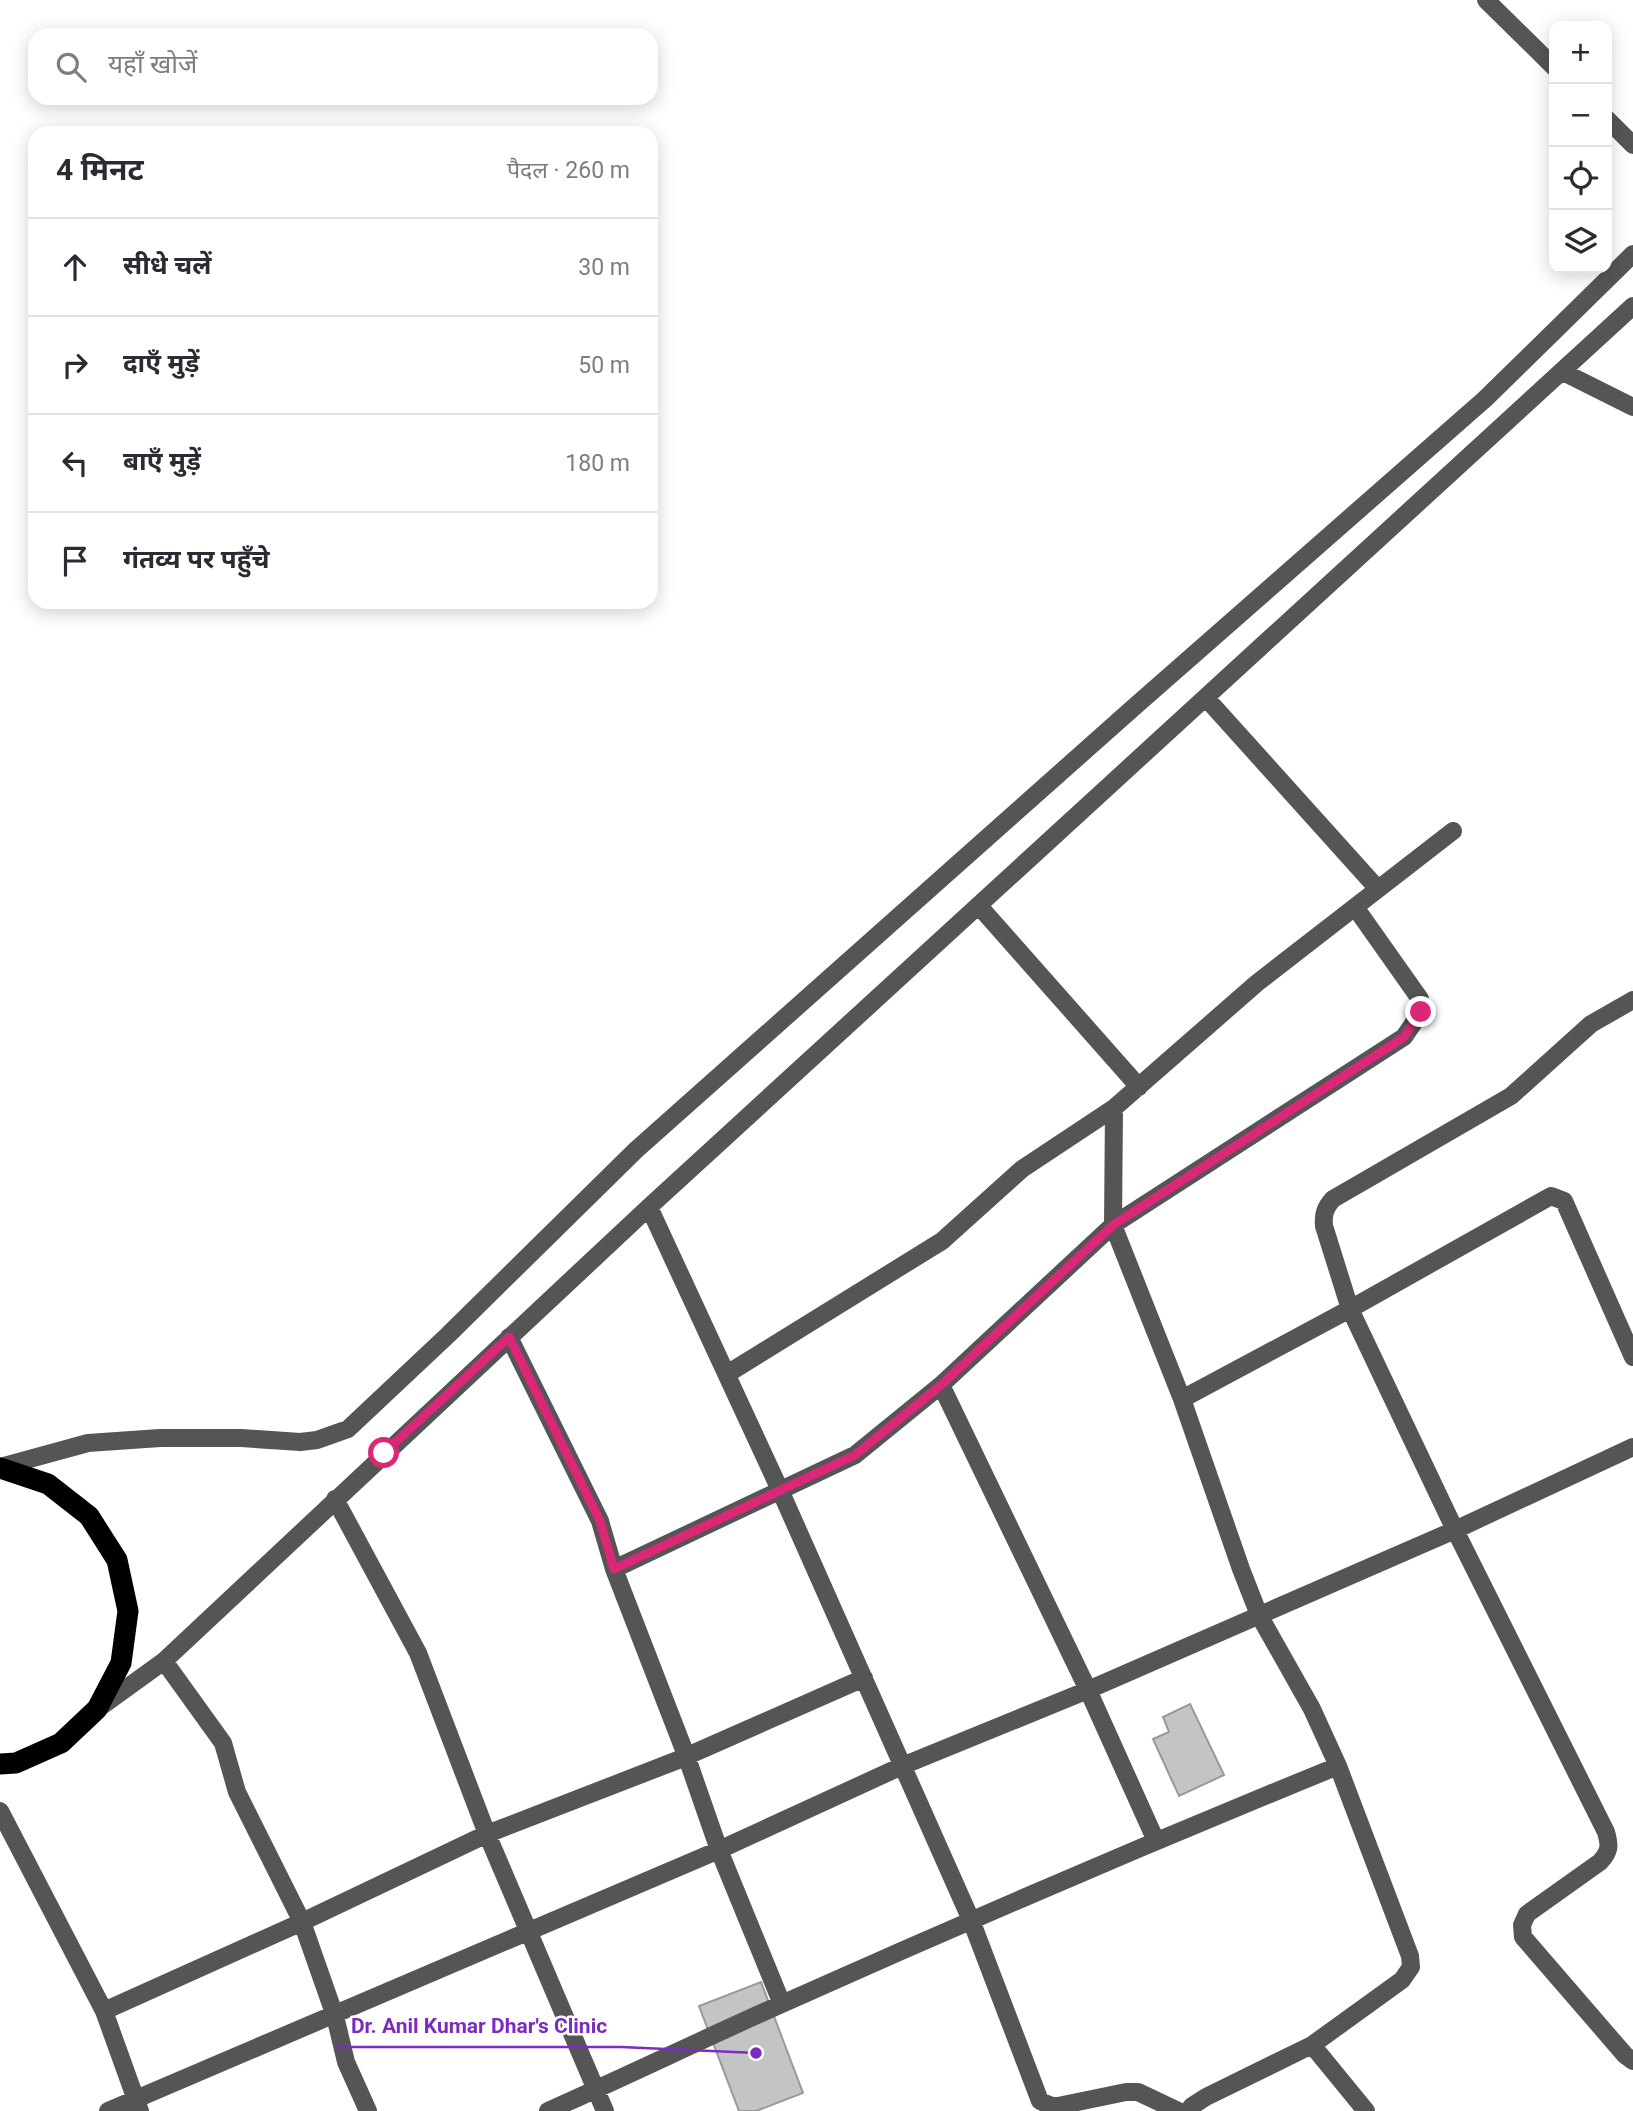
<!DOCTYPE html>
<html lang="hi">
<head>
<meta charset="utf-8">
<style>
	body { margin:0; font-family:Roboto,"Noto Sans Devanagari",sans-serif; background:#f2f2f3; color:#2b2b33 }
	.controls { position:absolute; right:21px; top:21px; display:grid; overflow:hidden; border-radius:14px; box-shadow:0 4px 18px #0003 }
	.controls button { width:63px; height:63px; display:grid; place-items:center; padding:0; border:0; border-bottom:2px solid #e1e1e2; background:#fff; color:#2b2b33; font:35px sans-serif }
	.stop { position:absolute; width:21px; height:21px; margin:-16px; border:5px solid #db2777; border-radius:50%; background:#fff }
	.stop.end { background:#db2777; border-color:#fff; box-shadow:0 2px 7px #0008 }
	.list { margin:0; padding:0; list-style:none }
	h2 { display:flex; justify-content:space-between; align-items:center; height:91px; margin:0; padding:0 28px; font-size:30px }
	h2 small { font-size:23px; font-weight:400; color:#7c7c81 }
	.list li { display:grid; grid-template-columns:46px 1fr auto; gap:21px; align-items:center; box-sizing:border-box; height:98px; padding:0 28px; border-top:2px solid #e1e1e2 }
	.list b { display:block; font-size:26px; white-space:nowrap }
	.list em { font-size:23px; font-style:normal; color:#7c7c81 }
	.icon { flex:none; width:38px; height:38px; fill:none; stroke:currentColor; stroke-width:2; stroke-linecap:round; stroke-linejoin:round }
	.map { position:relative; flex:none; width:1633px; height:2111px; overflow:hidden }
	.search { position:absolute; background:#fff; box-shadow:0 4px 18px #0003; left:28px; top:28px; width:630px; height:77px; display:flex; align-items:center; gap:18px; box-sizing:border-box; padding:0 24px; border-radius:21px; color:#7c7c81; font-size:26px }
	.panel { position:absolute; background:#fff; box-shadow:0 4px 18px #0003; left:28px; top:126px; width:630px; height:483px; border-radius:21px }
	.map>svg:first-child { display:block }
	.building { fill:#c4c4c4; stroke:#999; stroke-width:2 }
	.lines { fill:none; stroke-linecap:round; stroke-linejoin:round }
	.minor { stroke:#555; stroke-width:18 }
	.highway { stroke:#000; stroke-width:21 }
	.route { stroke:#db2777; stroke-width:9 }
	.leader { fill:none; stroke:#7b2cbf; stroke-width:2.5 }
	.callout-dot { fill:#7b2cbf; stroke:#fff; stroke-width:2.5 }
	.callout-label { font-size:21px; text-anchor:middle; font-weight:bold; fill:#7b2cbf; stroke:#fff; stroke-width:5; stroke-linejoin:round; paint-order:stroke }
</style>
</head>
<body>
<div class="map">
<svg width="1633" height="2111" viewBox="0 0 1633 2111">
	<rect width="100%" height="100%" fill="#fff"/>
	<path class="building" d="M1190,1704L1224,1775L1179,1796L1153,1739L1169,1732L1163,1717Z
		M761,1982L803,2093L756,2111H739L699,2006Z"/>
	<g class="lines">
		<path class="minor" d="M1486,0L1554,67
			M1607,119L1633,145
			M1563,372L1633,407
			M1206,698L1378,889
			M979,906L1139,1087
			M1633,1000L1591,1024L1511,1096L1333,1199C1325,1208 1323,1214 1324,1226L1350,1309L1455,1530L1606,1832C1610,1846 1610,1851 1600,1862L1527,1914L1522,1925L1523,1937L1625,2055L1633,2061
			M1114,1108L1113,1225L1182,1399L1241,1569L1259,1615L1312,1709L1338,1766L1410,1956L1411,1967L1402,1980L1312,2045L1206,2097L1192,2106L1188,2111
			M649,1207L780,1490L971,1920L1040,2101L1052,2106H1058L1126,2092H1138L1178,2111
			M509,1337L600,1521L614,1569L686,1755L719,1850L782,2004
			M727,1374L942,1241L1022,1169L1114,1108L1257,983L1453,831
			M941,1385L1088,1690L1156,1841
			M1182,1399L1350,1309L1551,1196L1564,1201L1633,1357
			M0,1467L88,1443L160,1438H241L300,1442L317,1440L348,1429L448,1335L636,1150L1133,708L1485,399L1633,254
			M335,1499L418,1653L487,1834L605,2111
			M614,1569L855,1455L941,1385L1113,1225L1404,1037L1421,1012L1420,999L1355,907
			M164,1661L223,1743L237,1792L302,1922L335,2016L346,2062L368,2111
			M99,1708L164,1661L649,1207L1633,306
			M0,1811L104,2011L140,2111
			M104,2011L302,1922L487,1834L678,1760L864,1678
			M1312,2045L1366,2111
			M108,2111L719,1850L902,1766L1088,1690L1455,1530L1633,1447
			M548,2111C627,2076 705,2038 784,2003C967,1921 1152,1842 1338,1766"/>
		<path class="highway" d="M0,1468L48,1484L89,1516L117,1560L128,1611L121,1663L97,1709L61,1743L16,1763L0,1764"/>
	</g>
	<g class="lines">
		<path class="route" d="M384,1453L509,1337L600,1521L614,1569L855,1455L941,1385L1113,1225L1404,1037L1421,1012"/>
	</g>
	<path class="leader" d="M756 2053L621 2047H337"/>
	<circle class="callout-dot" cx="756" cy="2053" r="7"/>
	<g class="callout-label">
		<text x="479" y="2033">Dr. Anil Kumar Dhar's Clinic</text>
	</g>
</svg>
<div class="controls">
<button>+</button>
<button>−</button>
<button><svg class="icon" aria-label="locate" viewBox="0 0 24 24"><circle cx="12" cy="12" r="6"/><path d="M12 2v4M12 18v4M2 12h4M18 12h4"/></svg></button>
<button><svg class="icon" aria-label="layers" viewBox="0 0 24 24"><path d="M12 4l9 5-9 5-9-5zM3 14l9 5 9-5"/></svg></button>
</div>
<div class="stop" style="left:384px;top:1453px"></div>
<div class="stop end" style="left:1421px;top:1012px"></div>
<div class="search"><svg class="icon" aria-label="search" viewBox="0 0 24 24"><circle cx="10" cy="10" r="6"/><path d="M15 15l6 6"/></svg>यहाँ खोजें</div>
<section class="panel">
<h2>4 मिनट<small>पैदल · 260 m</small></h2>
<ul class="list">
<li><svg class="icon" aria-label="ahead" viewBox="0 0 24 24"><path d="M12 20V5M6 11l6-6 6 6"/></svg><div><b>सीधे चलें</b></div><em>30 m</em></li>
<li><svg class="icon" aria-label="right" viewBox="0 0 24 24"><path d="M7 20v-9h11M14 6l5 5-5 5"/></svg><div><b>दाएँ मुड़ें</b></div><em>50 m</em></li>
<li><svg class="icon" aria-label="left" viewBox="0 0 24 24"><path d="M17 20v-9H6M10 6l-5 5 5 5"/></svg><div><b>बाएँ मुड़ें</b></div><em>180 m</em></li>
<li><svg class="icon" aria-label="arrive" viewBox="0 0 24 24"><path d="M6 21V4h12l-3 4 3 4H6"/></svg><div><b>गंतव्य पर पहुँचे</b></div></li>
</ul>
</section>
</div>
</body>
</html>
